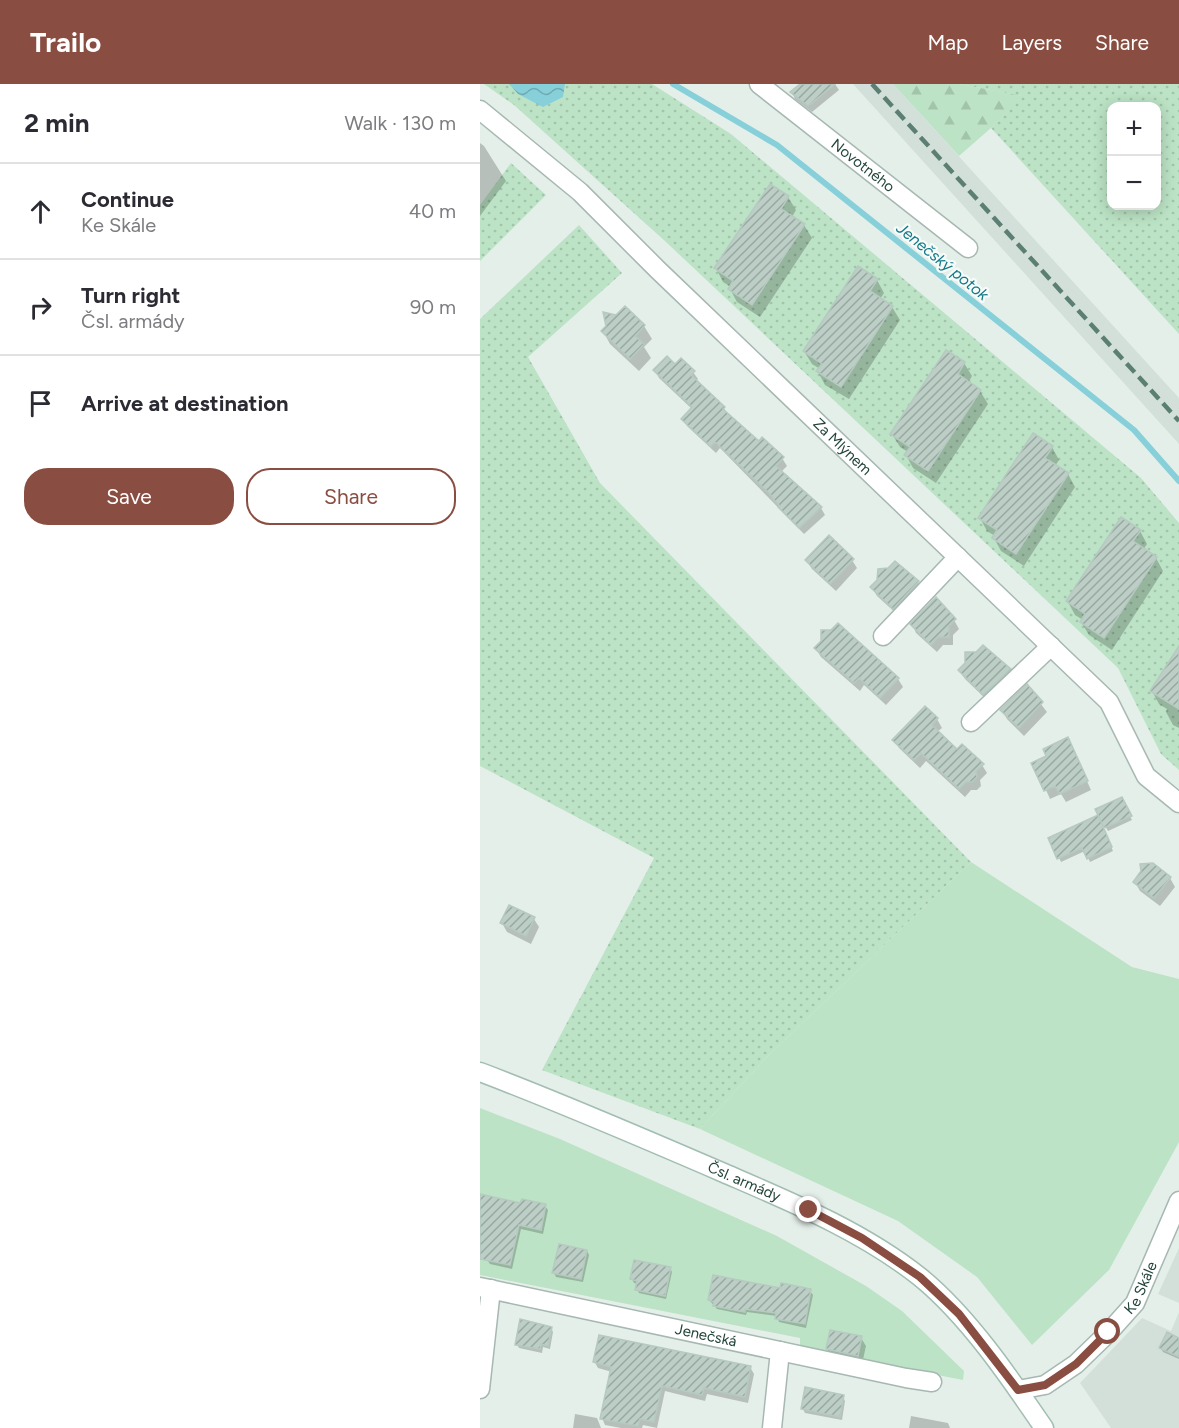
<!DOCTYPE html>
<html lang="en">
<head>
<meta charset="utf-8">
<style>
	body { margin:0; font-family:Figtree,sans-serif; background:#f7f7f7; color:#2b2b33 }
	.controls { position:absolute; right:18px; top:18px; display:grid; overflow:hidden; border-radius:12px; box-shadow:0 3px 15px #0003 }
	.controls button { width:54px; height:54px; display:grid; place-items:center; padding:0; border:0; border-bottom:2px solid #e1e1e2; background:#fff; color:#2b2b33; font:30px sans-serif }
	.stop { position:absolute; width:18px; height:18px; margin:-14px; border:4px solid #8a4d41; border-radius:50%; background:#fff }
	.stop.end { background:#8a4d41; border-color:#fff; box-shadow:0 2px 6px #0008 }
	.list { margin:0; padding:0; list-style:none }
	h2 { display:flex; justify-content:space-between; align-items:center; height:78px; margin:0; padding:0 24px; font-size:26px }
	h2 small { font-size:20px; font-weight:400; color:#7c7c81 }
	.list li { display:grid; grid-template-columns:39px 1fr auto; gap:18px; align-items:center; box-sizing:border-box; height:96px; padding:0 24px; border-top:2px solid #e1e1e2 }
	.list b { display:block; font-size:22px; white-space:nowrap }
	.list p { margin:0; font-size:20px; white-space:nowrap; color:#7c7c81 }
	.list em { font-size:20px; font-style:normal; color:#7c7c81 }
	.actions { display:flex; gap:12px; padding:18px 24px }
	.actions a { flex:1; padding:14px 0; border:2px solid #8a4d41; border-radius:24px; text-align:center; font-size:21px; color:#8a4d41 }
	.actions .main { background:#8a4d41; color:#fff }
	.icon { flex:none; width:33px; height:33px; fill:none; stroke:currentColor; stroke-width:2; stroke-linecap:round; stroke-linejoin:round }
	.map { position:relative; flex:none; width:699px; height:1344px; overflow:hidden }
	header { display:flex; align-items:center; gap:36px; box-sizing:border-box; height:84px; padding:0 30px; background:#8a4d41; color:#fff }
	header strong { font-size:28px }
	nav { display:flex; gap:33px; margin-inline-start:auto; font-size:21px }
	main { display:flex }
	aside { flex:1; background:#fff }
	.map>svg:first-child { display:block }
	.built { fill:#d3e0d9 }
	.grass { fill:url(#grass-dots); fill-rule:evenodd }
	.forest { fill:url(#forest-firs) }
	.green { fill:#bce3c5 }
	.water { fill:url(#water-waves) }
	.shadow { fill:#0003 }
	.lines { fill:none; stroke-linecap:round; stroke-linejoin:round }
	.stream { stroke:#87d0da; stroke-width:6 }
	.building { fill:url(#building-hatch); stroke:#b6cac1; stroke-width:1.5 }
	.street-casing { stroke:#a6b8b1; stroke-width:21 }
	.secondary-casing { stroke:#a2bdb2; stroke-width:21 }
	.street { stroke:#fff; stroke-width:18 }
	.secondary { stroke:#fff; stroke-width:18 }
	.rail { stroke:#5c7f74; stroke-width:4.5; stroke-dasharray:12 6; stroke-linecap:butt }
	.route { stroke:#8a4d41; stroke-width:8 }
	.labels { text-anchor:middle; stroke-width:4.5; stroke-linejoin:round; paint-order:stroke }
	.street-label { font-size:15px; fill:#214439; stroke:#f6fbf8 }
	.water-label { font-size:16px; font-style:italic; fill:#137888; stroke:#f6fbf8 }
</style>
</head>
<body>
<header>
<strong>Trailo</strong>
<nav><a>Map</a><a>Layers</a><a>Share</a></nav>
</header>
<main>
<aside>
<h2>2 min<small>Walk · 130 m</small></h2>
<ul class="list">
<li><svg class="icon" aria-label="ahead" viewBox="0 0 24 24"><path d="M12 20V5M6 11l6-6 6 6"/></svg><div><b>Continue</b><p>Ke Skále</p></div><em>40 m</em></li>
<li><svg class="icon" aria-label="right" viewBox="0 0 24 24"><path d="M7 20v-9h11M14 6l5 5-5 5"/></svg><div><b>Turn right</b><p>Čsl. armády</p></div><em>90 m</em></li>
<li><svg class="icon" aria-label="arrive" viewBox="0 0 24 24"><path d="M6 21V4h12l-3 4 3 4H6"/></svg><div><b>Arrive at destination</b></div></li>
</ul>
<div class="actions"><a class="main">Save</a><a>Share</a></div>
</aside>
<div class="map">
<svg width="699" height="1344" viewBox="0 0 699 1344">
	<defs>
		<pattern id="grass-dots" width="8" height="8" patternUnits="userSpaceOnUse" patternTransform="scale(1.5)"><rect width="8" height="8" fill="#bce3c5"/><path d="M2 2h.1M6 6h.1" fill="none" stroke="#a1c4aa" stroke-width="1.8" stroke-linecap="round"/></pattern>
		<pattern id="forest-firs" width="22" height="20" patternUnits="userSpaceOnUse" patternTransform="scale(1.5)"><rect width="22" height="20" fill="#bce3c5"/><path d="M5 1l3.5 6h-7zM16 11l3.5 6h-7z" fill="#a1c4aa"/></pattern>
		<pattern id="water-waves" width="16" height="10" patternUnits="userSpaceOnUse" patternTransform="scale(1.5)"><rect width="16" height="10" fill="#87d0da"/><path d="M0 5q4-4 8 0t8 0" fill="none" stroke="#6eaab2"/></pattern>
		<pattern id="building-hatch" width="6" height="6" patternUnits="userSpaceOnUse" patternTransform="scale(1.5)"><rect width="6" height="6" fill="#bccec6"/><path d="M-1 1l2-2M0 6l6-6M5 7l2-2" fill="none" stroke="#98a9a2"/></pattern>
	</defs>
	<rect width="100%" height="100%" fill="#e5efea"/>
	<path class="built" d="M373,0H413L699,314V360Z
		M699,1164V1219L678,1210Z
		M699,1228V1344H631L600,1299L662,1234L691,1247Z"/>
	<path class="grass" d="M4,0H172L251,50L661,394L699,439V686L681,670L638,584L186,158L34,21Z
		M479,0H699V250L511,44L542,12ZM632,22H676V122H632Z
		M31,79L66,111L0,177V121Z
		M99,141L142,189L48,273L120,399L491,778L286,974L220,1045L62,986L174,774L0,682V235Z"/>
	<path class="forest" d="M413,0H479L543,12L511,44L479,72Z"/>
	<path class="green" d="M491,778L652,883L699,895V1058L629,1186L552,1261L497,1193L418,1137L220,1045L286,974Z
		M0,1024L80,1055L297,1152L386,1202L422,1227L484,1287L483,1296L320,1264V1254L0,1191Z"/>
	<path class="water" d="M29,0H85L83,13L63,23L38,10Z"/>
	<path class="shadow" d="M322,0H355L359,6L332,28L315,15L312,8Z
		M0,59L4,62L26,97L0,132Z
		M290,102L308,113L316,126L312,133L324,141L332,154L280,233L257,218L250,205L251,203L243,198L236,184Z
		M397,196L404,209L400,215L412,223L420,236L369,315L345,301L338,288L340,285L332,280L324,267Z
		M145,224L164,242L172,255L164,263L171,274L159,287L130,260L123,247Z
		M466,268L484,279L492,292L488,299L500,307L508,320L456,399L433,384L426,371L428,368L420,363L412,350Z
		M195,282L213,288L218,295L216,297L244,324L247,330L279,359L302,374L307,382L301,388L341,424L345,431L324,450L240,364L236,369L207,342L203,335L212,325L179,294L175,286Z
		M572,363L579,376L575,382L588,390L595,403L544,482L521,467L514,454L515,452L507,447L500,434Z
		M660,447L667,460L663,466L676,474L683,487L632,566L609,551L601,538L603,536L595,531L588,518Z
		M372,476L377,484L356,507L332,485L327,477Z
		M415,479L438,498L443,507L419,532L397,512L392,503Z
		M474,536L479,545L473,551V561H463L457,568L436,549L432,540Z
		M336,565L418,595L423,603L406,621L384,601L380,607L341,573Z
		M699,565V644L693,641L686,628L687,625L679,620L672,607Z
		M487,579L529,586L534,594L509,618L485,595L480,587Z
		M547,602L567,628L544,652L527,635L522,626Z
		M457,635L462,644L457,648L477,667L502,681L507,689L500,696L501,702L497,706H491L485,713L446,677L440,684L419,664L414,656Z
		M592,664L611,706L586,718L581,710L570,715L566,706Z
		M641,715L652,736L628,747L623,739L621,740L633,767L610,778L605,767L581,778L570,754L623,738Z
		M690,794L695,803L680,822L660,807L655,798Z
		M54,835L59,843L51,860L27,848L22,839Z
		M0,1112L41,1121L65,1122L68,1126L63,1150L41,1145L32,1185L10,1180L0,1166Z
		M107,1167L109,1171L103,1198L76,1193L74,1189Z
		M190,1184L192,1188L186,1215L159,1209L157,1205L158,1200L154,1199L152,1195Z
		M301,1206L330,1207L333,1211L326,1244L299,1238L297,1232L267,1228L266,1231L237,1225L229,1216Z
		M71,1244L73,1248L70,1265L63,1263L62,1269L39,1264L37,1260Z
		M381,1254L386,1262L382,1280L352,1273L347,1265Z
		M699,1256V1275L683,1268L681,1264Z
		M114,1277L270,1283L274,1290L268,1319L227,1310L225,1317L185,1307L177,1344L163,1341L162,1344H141L125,1341L122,1334L132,1288L118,1284Z
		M363,1313L365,1317L362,1336L325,1329L323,1325Z
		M95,1330L117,1334L121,1344H93Z
		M431,1332L468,1339L470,1344H429Z"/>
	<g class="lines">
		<path class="stream" d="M193,0L297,61L654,346L699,397"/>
	</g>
	<path class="building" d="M320,0H355L328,22L310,8Z
		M290,100L309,112L301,125L325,140L272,221L248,205L253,197L234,184Z
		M378,182L398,195L390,207L413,222L361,303L336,287L342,280L323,267Z
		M145,222L165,241L155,252L164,260L150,275L121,247L126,242L123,228L136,231Z
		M466,266L485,278L478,290L501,306L448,387L424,371L430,363L410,350Z
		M187,272L195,280L201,274L215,287L211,291L245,323L243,325L279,357L282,353L304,373L296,382L342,423L319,444L298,423L300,422L292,414L293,413L235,358L231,363L201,335L212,323L173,286Z
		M553,349L573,362L565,374L589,389L536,470L512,454L517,446L498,434Z
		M641,433L661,446L653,457L677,473L624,554L600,538L605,530L586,517Z
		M349,451L374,475L350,500L325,476Z
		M415,477L439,497L413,525L390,503L397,496L398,485L408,484Z
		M456,513L476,535L469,542V553H458L451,561L430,540Z
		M358,539L419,594L400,614L379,594L374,599L334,564L341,557V546H351Z
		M503,561L531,585L503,611L478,586L485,579V568H496Z
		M699,562V625L670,607Z
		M547,600L563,618L539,644L520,626Z
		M445,622L458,634L452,641L477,665L482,660L504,680L496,687L497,693L492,698H486L479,705L441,669L434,676L412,656Z
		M588,653L608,697L580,710L575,702L564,707L551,679L566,672L563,665Z
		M642,713L652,732L624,744L615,725Z
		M618,731L632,763L607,775L602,764L577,775L568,754Z
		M673,779L691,793L674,814L653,798L661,787L660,780Z
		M29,821L55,833L46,852L20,839Z
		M0,1110L40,1119L42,1115L66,1120L61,1146L39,1141L30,1181L0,1175Z
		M79,1160L107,1166L101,1195L72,1189Z
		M154,1176L191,1183L185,1212L155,1206L157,1197L150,1195Z
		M233,1191L300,1204L301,1199L331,1205L325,1240L295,1235L296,1229L265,1225V1228L233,1222L234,1218L228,1216Z
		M40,1235L72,1243L68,1262L61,1260L60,1265L35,1261Z
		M350,1246L382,1252L378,1272L346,1265Z
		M687,1248L699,1254V1273L679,1264Z
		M119,1251L271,1282L265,1313L224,1304L222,1311L182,1302L174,1338L160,1335L158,1342L120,1335L131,1283L113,1278Z
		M325,1303L364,1311L360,1333L321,1325Z"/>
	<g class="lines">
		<defs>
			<g id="street">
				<path id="s1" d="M279,0L488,164"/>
				<path id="s2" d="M0,26L100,108L178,186L629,618L666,692L699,719"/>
				<path d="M403,552L478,473"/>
				<path d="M491,638L571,562"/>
				<path id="s3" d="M0,1203L426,1294L452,1298"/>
				<path d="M0,1305L11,1205"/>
				<path id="s4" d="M538,1306L565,1301L596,1280L629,1248L655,1219L699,1117"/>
				<path d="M292,1344L300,1267"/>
			</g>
			<g id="secondary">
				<path id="s5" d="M0,988C82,1019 163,1054 244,1089C311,1118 382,1147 440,1193C488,1232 530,1294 564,1344"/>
			</g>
		</defs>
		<use href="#street" class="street-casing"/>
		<use href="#secondary" class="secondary-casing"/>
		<use href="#street" class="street"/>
		<use href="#secondary" class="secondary"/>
		<path class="rail" d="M392,0L699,337"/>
	</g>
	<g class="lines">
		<path class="route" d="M329,1126L382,1154L440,1193L479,1230L538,1306L565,1301L596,1280L628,1248"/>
	</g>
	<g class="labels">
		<g class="street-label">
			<text dy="5" stroke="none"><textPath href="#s1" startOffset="132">Novotného</textPath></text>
			<text dy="5" stroke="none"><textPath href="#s2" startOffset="495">Za Mlýnem</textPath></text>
			<text dy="5" stroke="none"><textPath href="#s5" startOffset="286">Čsl. armády</textPath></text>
			<text dy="5" stroke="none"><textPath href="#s4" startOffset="166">Ke Skále</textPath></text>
			<text dy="5" stroke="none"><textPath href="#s3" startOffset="231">Jenečská</textPath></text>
		</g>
		<g class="water-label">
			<text transform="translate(463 177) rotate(39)" y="6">Jenečský potok</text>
		</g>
	</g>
</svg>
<div class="controls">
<button>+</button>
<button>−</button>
</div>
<div class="stop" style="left:628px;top:1248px"></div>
<div class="stop end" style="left:329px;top:1126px"></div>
</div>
</main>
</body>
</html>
